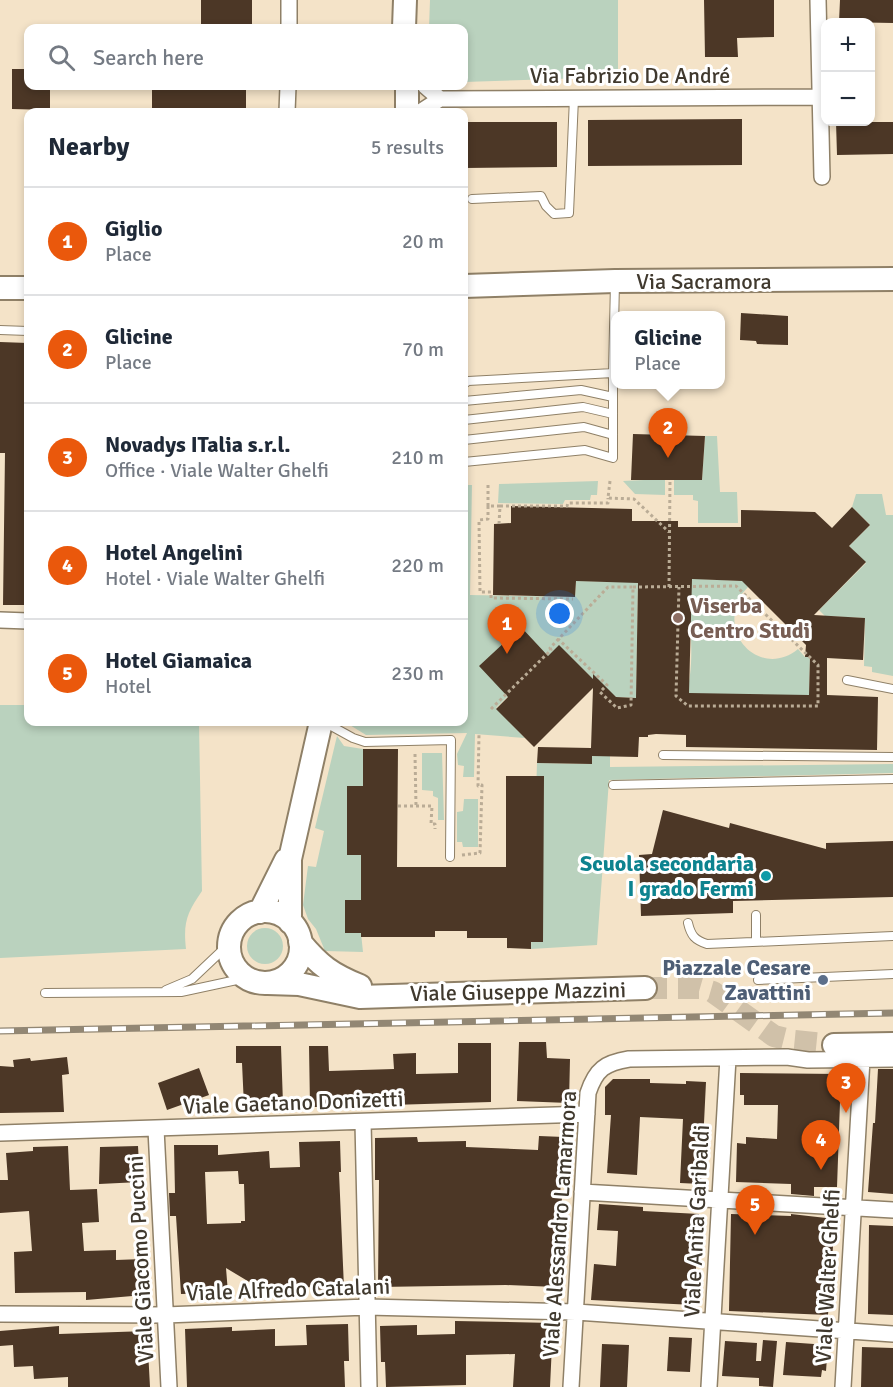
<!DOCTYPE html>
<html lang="en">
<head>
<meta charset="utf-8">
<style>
	body { margin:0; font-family:Signika,sans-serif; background:#f6f6f7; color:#1f2937 }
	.controls { position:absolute; right:18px; top:18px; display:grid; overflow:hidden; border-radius:12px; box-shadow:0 3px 9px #0003 }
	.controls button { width:54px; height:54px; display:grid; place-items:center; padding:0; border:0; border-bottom:2px solid #e0e1e3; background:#fff; color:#1f2937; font:30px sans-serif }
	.you { position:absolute; left:560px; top:614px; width:21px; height:21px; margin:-15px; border:4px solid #fff; border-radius:50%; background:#1a73e8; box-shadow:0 0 0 9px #1a73e833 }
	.badge { display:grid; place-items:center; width:39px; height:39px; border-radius:50%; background:#ea580c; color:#fff; font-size:20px; font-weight:700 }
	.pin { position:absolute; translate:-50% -50px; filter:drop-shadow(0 2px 3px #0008) }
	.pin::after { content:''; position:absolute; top:32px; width:21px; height:18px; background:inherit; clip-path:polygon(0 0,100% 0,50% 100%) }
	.popup { position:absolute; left:611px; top:311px; width:114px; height:78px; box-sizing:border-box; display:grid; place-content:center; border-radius:12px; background:#fff; filter:drop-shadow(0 2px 4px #0005); font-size:20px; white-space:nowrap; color:#747a83 }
	.popup b { font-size:22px; color:#1f2937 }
	.popup::after { content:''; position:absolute; left:50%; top:100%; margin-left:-12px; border:12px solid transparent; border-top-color:#fff }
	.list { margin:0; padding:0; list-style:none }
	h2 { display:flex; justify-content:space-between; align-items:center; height:78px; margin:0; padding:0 24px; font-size:26px }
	h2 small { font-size:20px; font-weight:400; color:#747a83 }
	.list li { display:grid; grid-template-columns:39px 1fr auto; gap:18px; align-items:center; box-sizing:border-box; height:108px; padding:0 24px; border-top:2px solid #e0e1e3 }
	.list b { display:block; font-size:22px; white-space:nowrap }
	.list p { margin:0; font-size:20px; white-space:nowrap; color:#747a83 }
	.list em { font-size:20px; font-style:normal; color:#747a83 }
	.icon { flex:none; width:33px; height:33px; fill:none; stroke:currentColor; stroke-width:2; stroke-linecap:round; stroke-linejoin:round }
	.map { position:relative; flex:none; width:893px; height:1387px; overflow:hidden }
	.search { position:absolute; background:#fff; box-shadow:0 3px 9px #0003; left:24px; top:24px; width:444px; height:66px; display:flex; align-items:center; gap:15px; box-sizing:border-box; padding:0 21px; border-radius:12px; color:#747a83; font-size:22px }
	.panel { position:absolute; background:#fff; box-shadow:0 3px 9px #0003; left:24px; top:108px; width:444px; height:618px; border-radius:12px }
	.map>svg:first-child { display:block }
	.green { fill:#bad2be }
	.building { fill:#4c3726; fill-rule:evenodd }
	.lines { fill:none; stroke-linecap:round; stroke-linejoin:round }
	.secondary-tunnel { stroke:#d0c1a9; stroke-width:22; stroke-dasharray:22 11; stroke-linecap:butt }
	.lane-casing { stroke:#8f8067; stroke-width:10 }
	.street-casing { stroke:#8f8067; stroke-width:18 }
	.secondary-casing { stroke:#8f8067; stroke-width:26 }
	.path { stroke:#baac96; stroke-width:3; stroke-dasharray:3 3; stroke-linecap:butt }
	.lane { stroke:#fff; stroke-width:8 }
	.street { stroke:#fff; stroke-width:15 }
	.secondary { stroke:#fff; stroke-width:22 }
	.rail-casing { stroke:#928774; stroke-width:7 }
	.rail { stroke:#fff; stroke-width:4.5; stroke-dasharray:14; stroke-linecap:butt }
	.education-dot { fill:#8d6e63; stroke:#fff; stroke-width:2 }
	.culture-dot { fill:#0f9aa8; stroke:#fff; stroke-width:2 }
	.service-dot { fill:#5c6f8a; stroke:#fff; stroke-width:2 }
	.labels { text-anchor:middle; stroke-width:6; stroke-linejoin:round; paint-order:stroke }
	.street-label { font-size:22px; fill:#40392e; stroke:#fff }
	.education-label { font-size:22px; font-weight:bold; fill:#785e54; stroke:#fff; text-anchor:start }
	.culture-label { font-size:22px; font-weight:bold; fill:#0d838f; stroke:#fff; text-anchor:end }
	.service-label { font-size:22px; font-weight:bold; fill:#4e5e75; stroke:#fff; text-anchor:end }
</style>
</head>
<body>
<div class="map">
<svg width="893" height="1387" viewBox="0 0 893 1387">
	<rect width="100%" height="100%" fill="#f4e3c8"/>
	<path class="green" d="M430,0H618V77L464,82V28H429Z
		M705,436H717L720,492H737L738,523H698V501L693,500V495H674V479L702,480Z
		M665,479V495L635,494L623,481Z
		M598,481L597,495H591L590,500H565L563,504L498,503L499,484Z
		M464,485H472L470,595L575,597L576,581L631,582L638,575L636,698L616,697L597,683L559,646L496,708L525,738L475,734L474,777H463L464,766L458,765L457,754L467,733L366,735L345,722H464Z
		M856,494H882L886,515H893V676L872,672V667L864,666L865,618L825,616L819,610L866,563L849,546L870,525L852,507Z
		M686,573L699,579L743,581L748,587C745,591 741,594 739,597C736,601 735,606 735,611C729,648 768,674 798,649L805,657H810L809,695L684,700C698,664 688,611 686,573Z
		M0,705H28V722H199L202,891C187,913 183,922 186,949L0,958Z
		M337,736L344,746L363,749V786L347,787V854L361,855V900H345V932L361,933L363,952L325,951L316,929L308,919L303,905L308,866L316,867L324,831L315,828Z
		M422,753H442L444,820H438V798L433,796V791L422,790Z
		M592,756H610V767L893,764V773L609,780L597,945L531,949L537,763L592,764Z
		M464,799H478V847H463L462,842H457V812L463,811Z
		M247 946a18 18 0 1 1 36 0a18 18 0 1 1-36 0Z"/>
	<path class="building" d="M201,0H252V28H216L215,25H201Z
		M704,0H774V37L737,38L738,57H705Z
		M840,0H893V23L839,22Z
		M12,69H28V86H50V110L12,109Z
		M152,86H246V112H152Z
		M742,119V165L588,166V120Z
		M464,122H557V167L464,168Z
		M836,122H893V154L837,155Z
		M741,313L788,316V345L757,344L756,341L740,340Z
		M0,342L28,343V605H3L5,453H0Z
		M633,434L705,436L702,480H631Z
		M511,506L632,509V521H678V527H741V510L815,512L832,528L852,507L870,525L849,546L866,562L814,615L865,618L863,660L827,658V695L878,697L877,750L686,747V735L656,734L648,735V737H639L638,757L592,756V764L537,763L538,747L591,748L593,688L534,747L496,709L508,697L479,666L521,627L548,656L559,645L593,679V674L616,697L636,698L638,583L576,581L575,597L493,595L494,524L511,523ZM692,579L742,581L806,645L805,657H810L809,695L689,693Z
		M363,749H398L397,867H506V776H544L543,942H531V949L507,948V938H467V931H435V937H361V933H345V900H361V855H347V786H363Z
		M663,810L729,828L730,823L826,849V843L893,841V897L733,901V913L641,916L639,855L652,854Z
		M519,1042H546L547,1058L570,1059L569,1103L517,1101Z
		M458,1043H491V1102L391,1105V1099L326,1101V1107H310L309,1046H328L329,1071L394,1069L393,1054L416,1053V1074L458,1073Z
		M236,1046H281L283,1104L244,1106L242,1063H236Z
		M67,1057L69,1074L62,1075L64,1112L0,1113V1066L14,1067L13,1060L30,1058L31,1061Z
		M199,1068L209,1095L167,1110L158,1083Z
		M878,1069H893V1194L868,1192L873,1123H875Z
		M740,1073L841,1074L837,1187H814V1196L791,1194V1184L736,1182L737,1143L746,1144V1137L777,1139L778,1105H744V1095H740Z
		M613,1079H650V1083L686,1084V1081L706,1082L701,1184L680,1183L683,1119L640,1117L637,1175L607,1173L611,1115H605V1087Z
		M539,1136L564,1137L560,1195H562L561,1233H558L556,1287L506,1285L378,1287L379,1180H375V1138L417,1137L418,1142L466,1141V1147L538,1150Z
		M340,1141L341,1172H339L344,1288L314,1290V1287L261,1289L226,1268L228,1293L181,1294L176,1216H170L169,1193H175L174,1145H218V1155L269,1151L270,1168L300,1167L299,1142ZM238,1171L239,1184H244L245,1221H241V1223L207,1224L205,1172Z
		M68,1146L70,1190L97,1189L99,1222L82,1223L84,1251L116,1250V1260L143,1259L144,1295L86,1300V1292L15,1293L14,1252L32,1251L29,1211L0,1213V1180H8L6,1153L33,1151V1147Z
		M138,1146L140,1182L99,1184L100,1147Z
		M599,1204L643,1207V1211L699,1214L694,1305L591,1300L594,1264L616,1266L618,1231L597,1230Z
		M731,1214L791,1216V1214L835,1219L828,1315L729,1311Z
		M869,1225L893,1226V1315L868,1314Z
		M455,1321L553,1323L550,1387H513L515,1354L466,1355V1385L386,1387L385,1362H381L380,1326L417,1325V1335L455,1334Z
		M348,1324L349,1361H344L345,1387H187L185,1329L232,1327V1331L275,1329V1346L307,1345L306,1325Z
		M59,1326V1334L147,1331L150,1387H68V1377L34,1379L33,1366L14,1367L13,1345L0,1346V1331Z
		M669,1337L692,1338L690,1372L667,1371Z
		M763,1340L777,1341L773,1387L759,1386V1378L722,1376L725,1341L757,1343L756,1361H761Z
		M786,1342L828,1345L826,1371L822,1370L821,1377L783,1375Z
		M602,1344L629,1345L627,1387H600Z
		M862,1347L893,1348V1387H861Z"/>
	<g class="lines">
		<path class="secondary-tunnel" d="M645,988H699L713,992L774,1036L794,1041L834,1045"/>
		<defs>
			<path id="lane" d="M472,199L541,196L546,206L554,214L569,213L574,98
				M0,330L28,331
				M464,384L468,381L613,373L615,282
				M464,401L581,390L613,397
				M464,420L583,407L613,414
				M464,440L584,427L613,435
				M464,462L585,450L613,458V373
				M847,680L893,689
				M324,722L353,738L365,742L451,740L450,857
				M663,755L893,757
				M613,785L893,779
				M688,923C691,936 695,940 707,944L893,936
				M756,942V915
				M758,980L893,974
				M166,990L192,979L229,944
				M45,993L181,992L246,978"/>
			<path id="street" d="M818,0L822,177
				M289,28V0
				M425,86L440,99
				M287,112L288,86
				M420,112L440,99L821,97
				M0,620L28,621
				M363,1122L369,1387
				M156,1129L169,1387
				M0,1133L587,1114
				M582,1192L893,1210
				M0,1314L165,1315L367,1307L576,1312L893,1334
				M571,1387L588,1093C596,1069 605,1063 629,1059L787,1057L808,1060L893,1059
				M709,1387L728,1058
				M843,1387L862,1059"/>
			<path id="secondary" d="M404,28L405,0
				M407,112V86
				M464,286L615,281L893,279
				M0,288H28
				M229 947a36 36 0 1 1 72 0a36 36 0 1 1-72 0Z
				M260,912L286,860
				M290,922V859L321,722
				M300,942C320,966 331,974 360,986
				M268,983L299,984L360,997L645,988
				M834,1045L893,1044"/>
		</defs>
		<use href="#lane" class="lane-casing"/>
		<use href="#street" class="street-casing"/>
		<use href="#secondary" class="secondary-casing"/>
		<path class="path" d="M610,481L608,498L634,499L669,532
			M488,485V506H500
			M488,506V519L479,520L480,592H491V598L573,599
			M499,524L500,506H567L568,503H608V498
			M633,587L736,586L818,665V706H688L676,696L679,587
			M669,587L670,479
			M491,709L551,650L550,648L608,587H633L631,705L617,708L600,692L607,685L558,639
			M415,754L416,806
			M398,806H432L431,824H435V829
			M462,855L480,853L482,785L478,786L479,734"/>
		<use href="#lane" class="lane"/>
		<use href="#street" class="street"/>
		<use href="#secondary" class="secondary"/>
		<defs>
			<path id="rail" d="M0,1031L893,1013"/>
		</defs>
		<use href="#rail" class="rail-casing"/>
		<use href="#rail" class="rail"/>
	</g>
	<circle class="education-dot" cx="678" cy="618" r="6"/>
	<circle class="culture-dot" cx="766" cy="876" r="6"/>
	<circle class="service-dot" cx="823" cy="980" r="6"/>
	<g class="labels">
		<g class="street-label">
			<text x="630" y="83">Via Fabrizio De André</text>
			<text x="704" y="289">Via Sacramora</text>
			<text transform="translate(518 991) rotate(-1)" y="8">Viale Giuseppe Mazzini</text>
			<text transform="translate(293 1102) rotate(-2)" y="8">Viale Gaetano Donizetti</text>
			<text transform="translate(696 1221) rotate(-87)" y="8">Viale Anita Garibaldi</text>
			<text transform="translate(559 1224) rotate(-86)" y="8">Viale Alessandro Lamarmora</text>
			<text transform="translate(140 1259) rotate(-93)" y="8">Viale Giacomo Puccini</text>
			<text transform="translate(827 1276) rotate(-87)" y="8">Viale Walter Ghelfi</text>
			<text transform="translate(288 1289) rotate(-2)" y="8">Viale Alfredo Catalani</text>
		</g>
		<g class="education-label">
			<text x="690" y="613">Viserba<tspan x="690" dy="25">Centro Studi</tspan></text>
		</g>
		<g class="culture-label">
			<text x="754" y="871">Scuola secondaria<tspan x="754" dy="25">I grado Fermi</tspan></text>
		</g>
		<g class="service-label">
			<text x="811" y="975">Piazzale Cesare<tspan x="811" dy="25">Zavattini</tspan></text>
		</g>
	</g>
</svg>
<div class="controls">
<button>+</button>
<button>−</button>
</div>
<div class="you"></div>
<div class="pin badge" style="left:507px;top:654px">1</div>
<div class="pin badge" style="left:668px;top:458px">2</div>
<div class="popup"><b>Glicine</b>Place</div>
<div class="pin badge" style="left:846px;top:1113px">3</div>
<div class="pin badge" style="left:821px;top:1170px">4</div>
<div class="pin badge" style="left:755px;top:1235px">5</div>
<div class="search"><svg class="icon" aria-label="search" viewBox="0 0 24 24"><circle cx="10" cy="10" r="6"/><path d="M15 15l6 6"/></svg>Search here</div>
<section class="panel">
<h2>Nearby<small>5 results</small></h2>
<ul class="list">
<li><span class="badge">1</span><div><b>Giglio</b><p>Place</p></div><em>20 m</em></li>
<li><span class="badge">2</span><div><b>Glicine</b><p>Place</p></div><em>70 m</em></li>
<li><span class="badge">3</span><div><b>Novadys ITalia s.r.l.</b><p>Office · Viale Walter Ghelfi</p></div><em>210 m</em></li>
<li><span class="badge">4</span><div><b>Hotel Angelini</b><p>Hotel · Viale Walter Ghelfi</p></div><em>220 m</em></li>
<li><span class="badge">5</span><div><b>Hotel Giamaica</b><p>Hotel</p></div><em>230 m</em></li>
</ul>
</section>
</div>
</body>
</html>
